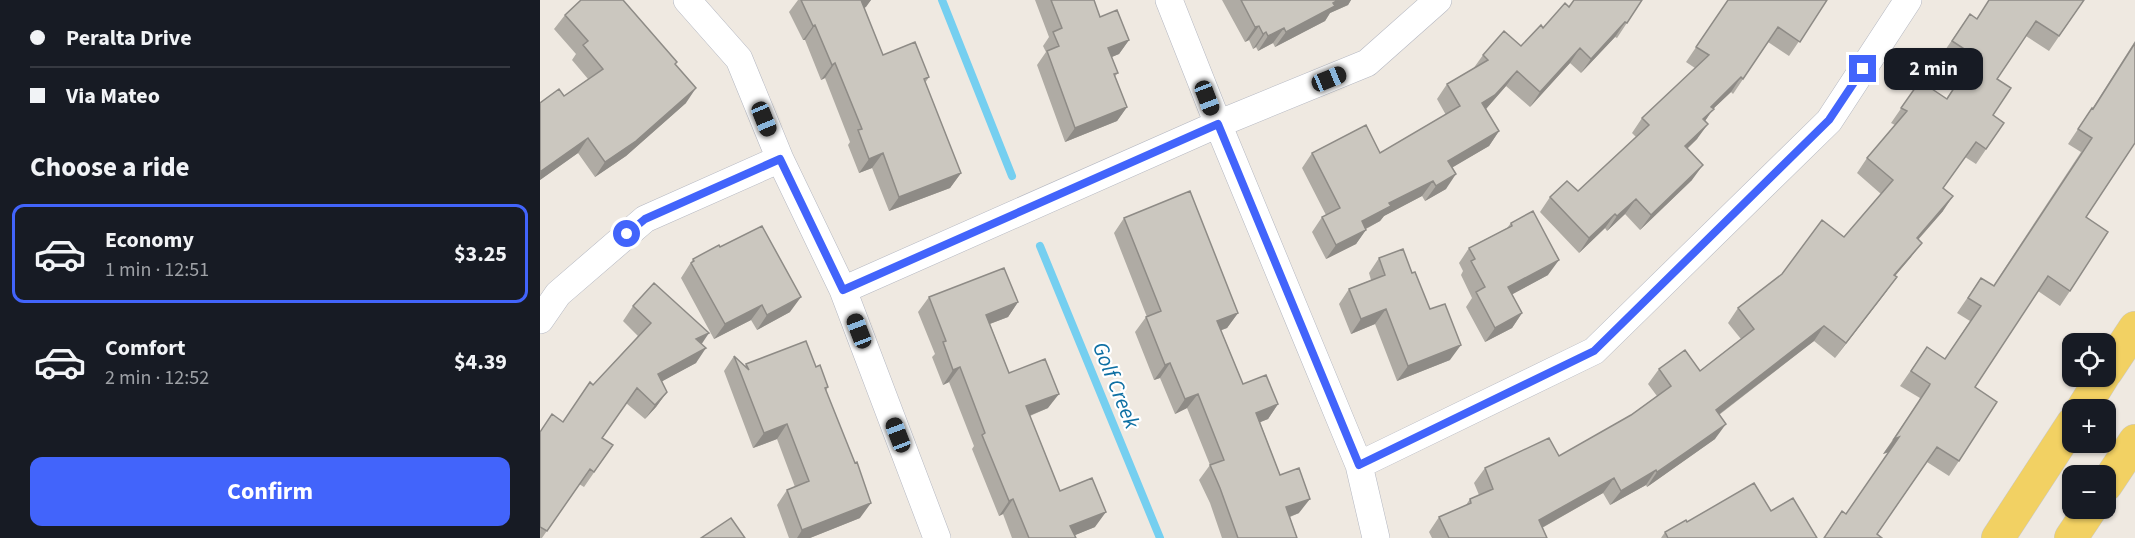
<!DOCTYPE html>
<html lang="en">
<head>
<meta charset="utf-8">
<style>
  :root { --surface:#171b24; --page:#242831; --text:#f1f3f6; --muted:#9ea1a6; --line:#363941; --accent:#4264fb }
  body { margin:0; font-family:"Source Sans 3",sans-serif; background:var(--page); color:var(--text); height:100vh; display:flex; flex-direction:column; font-size:22px; white-space:nowrap }
  * { box-sizing:border-box; margin:0 }
  p { font-size:20px; color:var(--muted) }
  .icon { flex:none; width:33px; height:33px; fill:none; stroke:currentColor; stroke-width:2; stroke-linecap:round; stroke-linejoin:round }
  .map { position:relative; flex:1; overflow:hidden }
  .side { display:flex; flex-direction:column; background:var(--surface); width:540px }
  .side>* { flex:none }
  .guide { display:grid; align-content:center; height:132px; padding:0 30px; background:var(--surface) }
  .tools { position:absolute; left:1522px; top:333px; display:grid; gap:12px }
  .tools a { display:grid; place-items:center; width:54px; height:54px; border-radius:12px; background:var(--surface); box-shadow:0 2px 4px #0004; font-size:30px }
  .end { position:absolute; width:27px; height:27px; margin:-14px; border:8px solid #4264fb; background:#fff; box-shadow:0 0 0 3px #fff }
  .from { border-radius:50% }
  .bubble { position:absolute; height:42px; border-radius:12px; background:var(--surface); box-shadow:0 2px 4px #0004; font-size:20px; font-weight:700; line-height:42px; text-align:center }
  .car { position:absolute; width:18px; height:36px; margin:-18px -9px; border-radius:8px; box-shadow:0 0 4px 2px #0007; background:linear-gradient(#222 24%,#8ab4d8 0 40%,#222 0 76%,#8ab4d8 0 86%,#222 0) }
  .guide b { display:flex; align-items:center; gap:21px; height:57px; font-size:22px }
  .guide b+b { border-top:2px solid var(--line) }
  .guide i { width:15px; height:15px; background:var(--text) }
  ul { padding:0; list-style:none }
  li { display:flex; align-items:center; gap:18px; height:99px; margin:0 12px 9px; padding:0 18px; border:3px solid transparent; border-radius:12px }
  li div { flex:1 }
  li b { display:block; font-size:22px }
  li em { font-style:normal; font-weight:700 }
  li.current { border-color:var(--accent) }
  li>.icon { width:54px; height:54px; stroke-width:1.5 }
  h2 { padding:0 30px; font-size:27px; line-height:72px }
  .action { display:flex; gap:12px; margin-top:auto; padding:12px 30px }
  .action a { flex:1; height:69px; border-radius:12px; background:var(--accent); color:#fff; font-size:24px; font-weight:700; line-height:69px; text-align:center }
  main { display:flex; flex:1; min-height:0 }
  .map>svg:first-child { display:block }
</style>
</head>
<body>
<main>
<section class="side">
<div class="guide">
<b><i class="from"></i>Peralta Drive</b>
<b><i></i>Via Mateo</b>
</div>
<h2>Choose a ride</h2>
<ul>
<li class="current"><svg class="icon" aria-label="car" viewBox="0 0 24 24"><path d="M5 17H2v-5l4-1 3-4h7l3 4 3 1v5h-3M9 17h6M6 11h13"/><circle cx="7" cy="17" r="2"/><circle cx="17" cy="17" r="2"/></svg><div><b>Economy</b><p>1 min · 12:51</p></div><em>$3.25</em></li>
<li><svg class="icon" aria-label="car" viewBox="0 0 24 24"><path d="M5 17H2v-5l4-1 3-4h7l3 4 3 1v5h-3M9 17h6M6 11h13"/><circle cx="7" cy="17" r="2"/><circle cx="17" cy="17" r="2"/></svg><div><b>Comfort</b><p>2 min · 12:52</p></div><em>$4.39</em></li>
</ul>
<div class="action"><a>Confirm</a></div>
</section>
<div class="map">
<svg width="1595" height="538" viewBox="0 0 1595 538">
  <rect width="100%" height="100%" fill="#efe9e1"/>
  <g fill="none" stroke-linecap="round" stroke-linejoin="round">
    <path stroke="#75cff0" stroke-width="8" d="M 402,0 L 472,176
      M 500,246 L 620,538"/>
    <defs>
      <path id="minor" d="M 147,0 L 199,59 L 240,159 L 303,290 L 397,538
        M 629,0 L 678,124 L 819,465 L 836,538
        M 303,290 L 678,124 L 827,63 L 898,0
        M 0,320 L 18,294 L 105,219 L 240,159
        M 819,465 L 1054,351 L 1289,121 L 1368,0"/>
      <path id="major" d="M 1566,372 L 1595,328
        M 1542,410 L 1563,376
        M 1566,485 L 1595,441
        M 1458,538 L 1533,423
        M 1531,538 L 1551,508"/>
    </defs>
    <use href="#minor" stroke="#b4b7c1" stroke-width="28"/>
    <use href="#major" stroke="#c9c9c9" stroke-width="34"/>
    <use href="#minor" stroke="#fff" stroke-width="27"/>
    <use href="#major" stroke="#f2d163" stroke-width="33"/>
  </g>
  <path fill="#afaba4" d="M 258,0 L 331,0 L 324,8 L 343,55 L 389,77 L 385,83 L 421,173 L 410,188 L 349,211 L 332,168 L 319,173 L 308,145 L 310,142 L 285,78 L 281,80 L 265,40 L 263,40 L 249,12 Z
    M 495,0 L 554,0 L 560,17 L 589,40 L 579,54 L 571,57 L 578,73 L 575,76 L 587,107 L 577,121 L 525,142 L 497,65 L 506,52 L 503,46 L 509,37 Z
    M 682,0 L 811,0 L 808,5 L 790,13 L 785,21 L 735,47 L 733,43 L 718,51 L 716,47 L 713,49 L 709,40 L 705,42 Z
    M 1102,0 L 1077,38 L 1075,37 L 1041,73 L 1030,63 L 990,107 L 966,86 L 946,109 L 959,131 L 949,146 L 912,167 L 906,189 L 885,201 L 882,196 L 844,216 L 840,221 L 826,229 L 816,244 L 786,259 L 772,232 L 782,217 L 786,215 L 762,168 L 772,153 L 840,153 L 906,115 L 897,99 L 907,84 L 933,69 L 943,55 L 981,46 L 1029,7 Z
    M 1188,0 L 1287,0 L 1249,56 L 1228,42 L 1193,94 L 1191,92 L 1173,109 L 1165,121 L 1157,139 L 1147,149 L 1152,180 L 1100,230 L 1085,214 L 1067,231 L 1065,228 L 1039,253 L 1000,212 L 1010,197 L 1038,191 L 1096,137 L 1092,133 L 1102,118 L 1155,68 L 1146,62 Z
    M 1544,0 L 1509,51 L 1486,36 L 1457,79 L 1453,115 L 1464,123 L 1436,164 L 1425,157 L 1403,188 L 1403,211 L 1378,240 L 1371,257 L 1355,276 L 1346,292 L 1295,358 L 1274,341 L 1179,415 L 1175,439 L 1107,487 L 1106,485 L 1070,505 L 1063,493 L 1002,528 L 1007,538 L 892,538 L 889,532 L 899,517 L 926,505 L 930,499 L 939,495 L 934,483 L 945,468 L 1019,456 L 1091,415 L 1117,396 L 1108,384 L 1119,369 L 1160,371 L 1201,339 L 1188,323 L 1198,308 L 1304,237 L 1341,194 L 1317,173 L 1327,158 L 1355,125 L 1351,123 L 1380,81 L 1406,99 L 1425,71 L 1401,56 L 1430,14 L 1436,18 Z
    M 25,15 L 136,64 L 146,103 L 86,156 L 55,177 L 38,153 L 0,180 L 0,103 L 24,96 L 48,79 L 32,60 L 36,54 L 14,29 Z
    M 1595,41 L 1595,143 L 1546,217 L 1530,291 L 1520,306 L 1498,291 L 1435,387 L 1419,461 L 1409,476 L 1387,462 L 1337,534 L 1342,538 L 1284,538 L 1302,511 L 1306,514 L 1349,452 L 1343,454 L 1379,401 L 1380,398 L 1360,386 L 1387,347 L 1405,359 L 1430,321 L 1417,313 L 1441,278 L 1453,286 L 1541,152 L 1528,144 L 1552,108 L 1552,109 Z
    M 584,218 L 698,313 L 687,328 L 681,330 L 703,384 L 738,404 L 728,419 L 720,422 L 740,475 L 759,513 L 750,517 L 757,538 L 682,538 L 670,503 L 659,480 L 670,465 L 647,408 L 635,414 L 620,378 L 614,380 L 595,332 L 606,317 L 607,317 L 574,233 Z
    M 971,223 L 1008,275 L 972,294 L 982,313 L 972,328 L 945,342 L 926,307 L 932,298 L 921,275 L 923,271 L 919,263 L 929,248 L 967,228 Z
    M 180,247 L 250,312 L 217,330 L 211,320 L 174,339 L 141,278 L 153,259 Z
    M 839,258 L 872,273 L 910,360 L 857,381 L 835,324 L 811,334 L 799,304 L 809,289 L 831,280 L 829,273 Z
    M 389,297 L 478,302 L 468,317 L 450,324 L 469,373 L 508,408 L 490,416 L 520,491 L 555,527 L 535,535 L 536,538 L 472,538 L 463,514 L 459,516 L 432,449 L 434,446 L 409,382 L 403,385 L 392,357 L 395,354 L 378,312 Z
    M 93,306 L 161,344 L 156,363 L 122,381 L 127,392 L 116,407 L 105,419 L 86,403 L 62,438 L 73,445 L 44,487 L 39,484 L 2,538 L 0,538 L 0,432 L 23,422 L 53,385 L 98,336 L 83,321 Z
    M 194,356 L 205,366 L 206,364 L 276,367 L 288,387 L 286,391 L 320,518 L 270,538 L 249,538 L 237,505 L 247,490 L 255,487 L 237,439 L 213,448 L 184,371 Z
    M 1231,511 L 1277,538 L 1121,538 L 1125,532 L 1147,522 Z"/>
  <path fill="#8e8b86" d="M 321,0 L 331,0 L 326,7 L 311,15 Z
    M 798,0 L 811,0 L 808,5 L 790,13 L 785,21 L 735,47 L 746,32 Z
    M 1085,22 L 1075,37 L 1041,73 L 1051,59 Z
    M 275,25 L 265,40 L 263,40 L 273,26 Z
    M 719,26 L 709,40 L 705,42 L 715,27 Z
    M 744,28 L 733,43 L 718,51 L 728,36 Z
    M 726,32 L 716,47 L 713,49 L 723,34 Z
    M 589,40 L 579,54 L 558,63 L 568,48 Z
    M 1040,48 L 1030,63 L 990,107 L 1000,92 Z
    M 295,63 L 285,78 L 281,80 L 292,65 Z
    M 977,71 L 966,86 L 945,110 L 942,103 Z
    M 1201,77 L 1191,92 L 1173,109 L 1163,124 L 1153,134 L 1171,107 Z
    M 156,88 L 146,103 L 86,156 L 55,177 L 65,162 Z
    M 587,107 L 577,121 L 525,142 L 535,128 Z
    M 1168,124 L 1157,139 L 1134,161 L 1145,146 Z
    M 959,131 L 949,146 L 898,176 L 908,161 Z
    M 48,138 L 38,153 L 0,180 L 0,172 Z
    M 343,153 L 332,168 L 319,173 L 329,159 Z
    M 1163,165 L 1152,180 L 1100,230 L 1111,215 Z
    M 421,173 L 410,188 L 349,211 L 359,197 Z
    M 916,174 L 906,189 L 885,201 L 896,186 Z
    M 893,181 L 882,196 L 844,216 L 840,221 L 812,236 L 822,221 L 849,203 Z
    M 1413,196 L 1403,211 L 1366,253 L 1377,238 Z
    M 1096,199 L 1085,214 L 1067,231 L 1077,216 Z
    M 1075,214 L 1065,228 L 1039,253 L 1049,238 Z
    M 826,230 L 816,244 L 786,259 L 796,245 Z
    M 1382,243 L 1371,257 L 1343,290 L 1354,275 Z
    M 1019,260 L 1008,275 L 958,302 L 968,287 Z
    M 1357,277 L 1346,292 L 1295,358 L 1306,343 Z
    M 261,297 L 250,312 L 217,330 L 227,315 Z
    M 478,302 L 468,317 L 436,329 L 446,315 Z
    M 222,305 L 211,320 L 174,339 L 185,324 Z
    M 846,309 L 835,324 L 811,334 L 821,319 Z
    M 698,313 L 687,328 L 666,336 L 677,321 Z
    M 982,313 L 972,328 L 945,342 L 955,328 Z
    M 1284,326 L 1274,341 L 1165,425 L 1176,410 Z
    M 169,333 L 159,348 L 156,339 Z
    M 921,345 L 910,360 L 857,381 L 868,366 Z
    M 166,348 L 156,363 L 108,389 L 118,374 Z
    M 630,363 L 620,378 L 614,380 L 625,365 Z
    M 420,367 L 409,382 L 403,385 L 413,370 Z
    M 127,392 L 116,407 L 105,419 L 115,405 Z
    M 519,394 L 508,408 L 476,421 L 486,406 Z
    M 658,394 L 647,408 L 635,414 L 645,399 Z
    M 738,404 L 728,419 L 706,428 L 716,413 Z
    M 247,424 L 237,439 L 213,448 L 224,433 Z
    M 1186,424 L 1175,439 L 1107,487 L 1117,472 Z
    M 1359,437 L 1349,452 L 1343,454 L 1354,439 Z
    M 1116,470 L 1106,485 L 1070,505 L 1081,491 Z
    M 1074,478 L 1063,493 L 989,535 L 999,520 Z
    M 473,499 L 463,514 L 459,516 L 469,501 Z
    M 770,499 L 759,513 L 736,522 L 746,507 Z
    M 331,503 L 320,518 L 270,538 L 257,538 L 262,530 Z
    M 566,512 L 555,527 L 528,538 L 530,526 Z"/>
  <path fill="#cbc7bf" stroke="#8e8b86" stroke-width="1.5" d="M 41,0 L 83,0 L 137,62 L 135,64 L 156,88 L 96,141 L 65,162 L 48,138 L 0,172 L 0,103 L 19,89 L 24,96 L 63,69 L 43,45 L 48,41 L 25,15 Z
    M 261,0 L 321,0 L 343,55 L 375,42 L 389,77 L 384,79 L 421,173 L 359,197 L 343,153 L 329,159 L 318,130 L 322,129 L 295,63 L 292,65 L 275,25 L 273,26 Z
    M 511,0 L 554,0 L 560,17 L 577,10 L 589,40 L 568,48 L 578,73 L 574,74 L 587,107 L 535,128 L 507,51 L 519,46 L 513,32 L 522,28 Z
    M 701,0 L 798,0 L 793,3 L 795,6 L 746,32 L 744,28 L 728,36 L 726,32 L 723,34 L 719,26 L 715,27 Z
    M 1034,0 L 1102,0 L 1087,23 L 1085,22 L 1051,59 L 1040,48 L 1000,92 L 977,71 L 955,95 L 942,103 L 959,131 L 908,161 L 916,174 L 896,186 L 893,181 L 849,203 L 851,206 L 822,221 L 826,230 L 796,245 L 782,217 L 800,208 L 772,153 L 826,125 L 840,153 L 920,106 L 907,84 L 948,60 L 943,55 L 964,31 L 981,46 L 1001,25 L 1003,28 L 1025,3 L 1029,7 Z
    M 1188,0 L 1287,0 L 1260,42 L 1238,27 L 1203,79 L 1201,77 L 1171,107 L 1174,109 L 1163,119 L 1168,124 L 1145,146 L 1163,165 L 1111,215 L 1096,199 L 1077,216 L 1075,214 L 1049,238 L 1010,197 L 1027,181 L 1038,191 L 1109,125 L 1102,118 L 1169,55 L 1156,47 Z
    M 1449,0 L 1544,0 L 1519,36 L 1496,21 L 1457,79 L 1471,88 L 1453,115 L 1464,123 L 1446,149 L 1436,142 L 1403,188 L 1413,196 L 1377,238 L 1382,243 L 1354,275 L 1357,277 L 1306,343 L 1284,326 L 1176,410 L 1186,424 L 1149,450 L 1117,472 L 1116,470 L 1081,491 L 1074,478 L 999,520 L 1007,538 L 909,538 L 899,517 L 931,503 L 930,499 L 953,489 L 945,468 L 1009,438 L 1019,456 L 1091,415 L 1131,386 L 1119,369 L 1145,350 L 1160,371 L 1214,329 L 1198,308 L 1242,274 L 1282,220 L 1304,237 L 1353,180 L 1327,158 L 1367,111 L 1361,108 L 1380,81 L 1407,99 L 1435,56 L 1412,41 L 1430,14 L 1437,19 Z
    M 1595,43 L 1595,143 L 1546,217 L 1568,232 L 1530,291 L 1508,276 L 1435,387 L 1457,402 L 1419,461 L 1397,447 L 1337,534 L 1342,538 L 1284,538 L 1302,511 L 1306,514 L 1359,437 L 1354,439 L 1389,386 L 1390,384 L 1371,371 L 1387,347 L 1405,359 L 1441,306 L 1428,298 L 1441,278 L 1454,286 L 1552,138 L 1538,129 L 1552,108 L 1553,109 Z
    M 650,191 L 698,313 L 677,321 L 703,384 L 726,375 L 738,404 L 716,413 L 740,475 L 759,468 L 770,499 L 746,507 L 757,538 L 698,538 L 680,488 L 670,465 L 684,460 L 658,394 L 645,399 L 630,363 L 625,365 L 606,317 L 621,311 L 584,218 Z
    M 993,211 L 1019,260 L 968,287 L 982,313 L 955,328 L 936,292 L 945,287 L 931,261 L 935,259 L 929,248 L 972,226 L 971,223 Z
    M 222,226 L 261,297 L 227,315 L 222,305 L 185,324 L 151,263 L 154,261 L 153,259 L 179,245 L 180,247 Z
    M 863,249 L 872,273 L 875,272 L 890,309 L 905,304 L 921,345 L 868,366 L 846,309 L 821,319 L 809,289 L 845,275 L 839,258 Z
    M 464,268 L 478,302 L 446,315 L 469,373 L 505,359 L 519,394 L 486,406 L 520,491 L 552,478 L 566,512 L 530,526 L 536,538 L 489,538 L 473,499 L 469,501 L 442,435 L 445,433 L 420,367 L 413,370 L 403,342 L 406,341 L 389,297 Z
    M 114,283 L 169,333 L 156,339 L 166,348 L 118,374 L 127,392 L 115,405 L 97,388 L 62,438 L 73,445 L 54,472 L 50,469 L 7,531 L 0,527 L 0,432 L 12,414 L 23,422 L 50,382 L 53,385 L 111,323 L 93,306 Z
    M 266,341 L 276,367 L 280,365 L 288,387 L 285,388 L 315,463 L 317,462 L 331,503 L 262,530 L 247,490 L 269,481 L 247,424 L 224,433 L 194,356 L 209,370 L 206,364 Z
    M 1214,483 L 1231,511 L 1253,498 L 1277,538 L 1128,538 L 1125,532 L 1146,520 L 1147,522 Z
    M 191,518 L 205,538 L 161,538 Z"/>
  <g fill="none" stroke-linecap="round" stroke-linejoin="round">
    <path stroke="#4264fb" stroke-width="8" d="M 87,234 L 105,219 L 240,159 L 303,290 L 678,124 L 819,465 L 1054,351 L 1289,120 L 1323,69"/>
  </g>
  <g text-anchor="middle" stroke-width="4.5" stroke-linejoin="round" paint-order="stroke">
    <g font-size="22" font-style="italic" fill="#0d6fa3" stroke="#fff">
      <text transform="translate(577 385) rotate(68)" y="8">Golf Creek</text>
    </g>
  </g>
</svg>
<div class="tools">
<a><svg class="icon" aria-label="locate" viewBox="0 0 24 24"><circle cx="12" cy="12" r="6"/><path d="M12 2v4M12 18v4M2 12h4M18 12h4"/></svg></a>
<a>+</a>
<a>−</a>
</div>
<i class="end from" style="left:87px;top:234px"></i>
<i class="end" style="left:1323px;top:69px"></i>
<div class="bubble" style="left:1344px;top:48px;width:99px">2 min</div>
<i class="car" style="left:789px;top:79px;rotate:68deg"></i>
<i class="car" style="left:667px;top:98px;rotate:159deg"></i>
<i class="car" style="left:224px;top:119px;rotate:158deg"></i>
<i class="car" style="left:319px;top:331px;rotate:339deg"></i>
<i class="car" style="left:358px;top:435px;rotate:339deg"></i>
</div>
</main>
</body>
</html>
